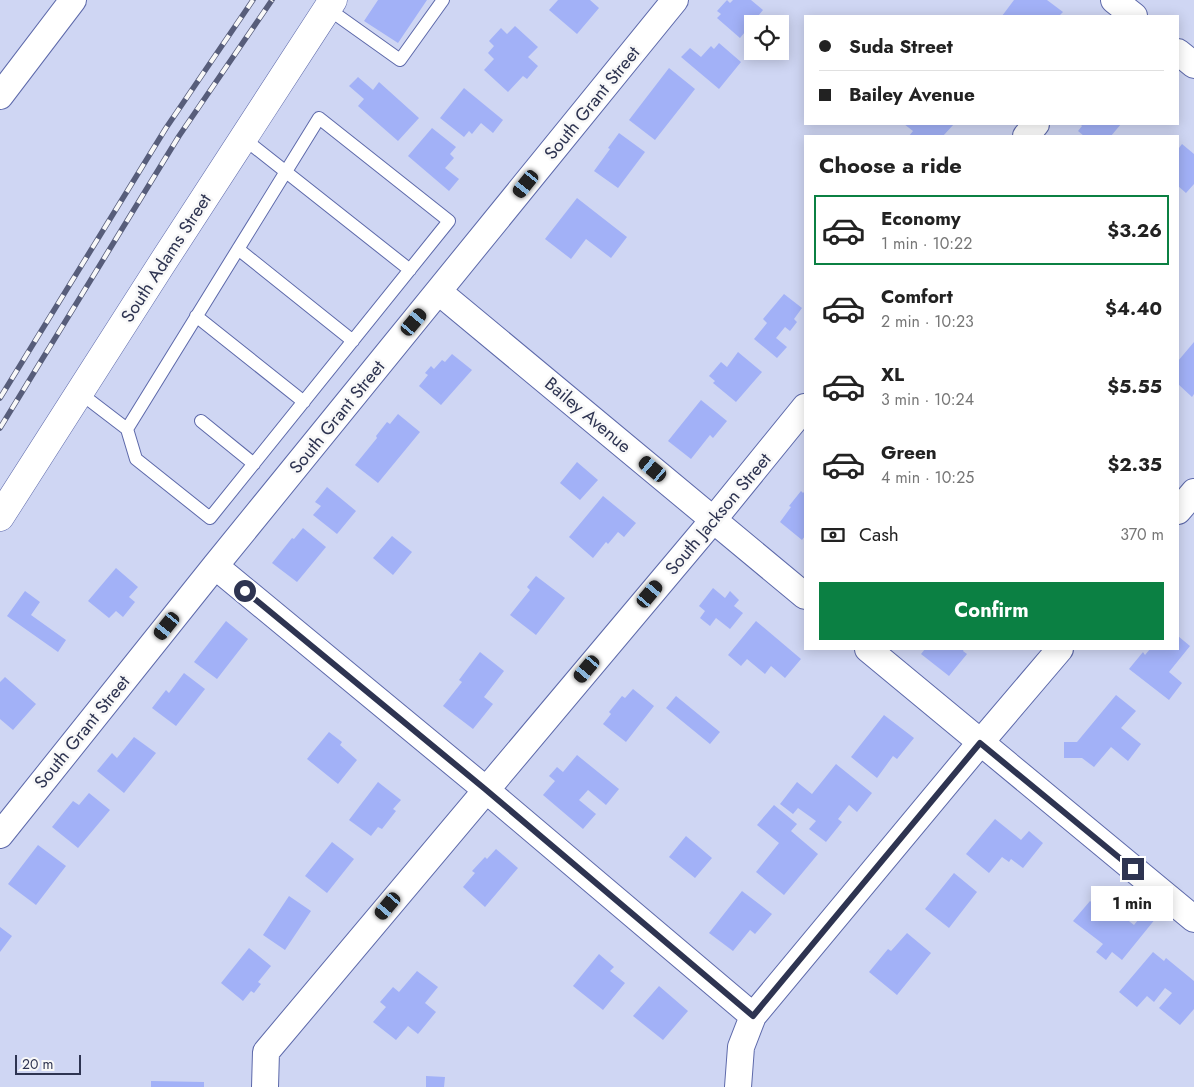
<!DOCTYPE html>
<html lang="en">
<head>
<meta charset="utf-8">
<style>
  :root { --surface:#fff; --page:#f6f6f6; --text:#222; --muted:#767676; --line:#e0e0e0; --accent:#0b8043 }
  body { margin:0; font-family:Jost,sans-serif; background:var(--page); color:var(--text); height:100vh; display:flex; flex-direction:column; font-size:19px; white-space:nowrap }
  * { box-sizing:border-box; margin:0 }
  p { font-size:16px; color:var(--muted) }
  .icon { flex:none; width:28px; height:28px; fill:none; stroke:currentColor; stroke-width:2; stroke-linecap:round; stroke-linejoin:round }
  .map { position:relative; flex:1; overflow:hidden }
  .drawer { position:absolute; left:804px; top:135px; width:375px; height:515px; display:flex; flex-direction:column; background:var(--surface); border-radius:0px; box-shadow:0 2px 12px #0003 }
  .drawer>* { flex:none }
  .hud { position:absolute; left:804px; top:15px; width:375px; height:110px; border-radius:0px; box-shadow:0 2px 12px #0003; display:grid; align-content:center; height:110px; padding:0 15px; background:var(--surface) }
  .tools { position:absolute; left:744px; top:15px; display:grid; gap:10px }
  .tools a { display:grid; place-items:center; width:45px; height:45px; border-radius:0px; background:var(--surface); box-shadow:0 2px 12px #0003; font-size:25px }
  .scale { position:absolute; left:15px; bottom:12px; width:66px; box-sizing:border-box; padding-left:5px; border:2px solid #2e3451; border-top:0; font-size:14px; line-height:18px; white-space:nowrap; color:#2e3451; -webkit-text-stroke:4px #f8f8f8; paint-order:stroke }
  .end { position:absolute; width:22px; height:22px; margin:-11px; border:6px solid #2e3451; background:#fff; box-shadow:0 0 0 2px #fff }
  .from { border-radius:50% }
  .bubble { position:absolute; height:35px; border-radius:0px; background:var(--surface); box-shadow:0 2px 12px #0003; font-size:16px; font-weight:700; line-height:35px; text-align:center }
  .car { position:absolute; width:15px; height:30px; margin:-15px -8px; border-radius:6px; box-shadow:0 0 4px 1px #0007; background:linear-gradient(#222 24%,#8ab4d8 0 40%,#222 0 76%,#8ab4d8 0 86%,#222 0) }
  .hud b { display:flex; align-items:center; gap:18px; height:48px; font-size:19px }
  .hud b+b { border-top:1px solid var(--line) }
  .hud i { width:12px; height:12px; background:var(--text) }
  ul { padding:0; list-style:none }
  li { display:flex; align-items:center; gap:15px; height:70px; margin:0 10px 8px; padding:0 5px; border:2px solid transparent; border-radius:0px }
  li div { flex:1 }
  li b { display:block; font-size:19px }
  li em { font-style:normal; font-weight:700 }
  li.current { border-color:var(--accent) }
  li>.icon { width:45px; height:45px; stroke-width:1.5 }
  h2 { padding:0 15px; font-size:22px; line-height:60px }
  .pay { display:flex; align-items:center; gap:12px; height:55px; padding:0 15px; font-size:19px }
  .pay p { margin-inline-start:auto }
  .action { display:flex; gap:10px; margin-top:auto; padding:10px 15px }
  .action a { flex:1; height:58px; border-radius:0px; background:var(--accent); color:#fff; font-size:20px; font-weight:700; line-height:58px; text-align:center }
  .map>svg:first-child { display:block }
</style>
</head>
<body>
<div class="map">
<svg width="1194" height="1087" viewBox="0 0 1194 1087">
  <rect width="100%" height="100%" fill="#cfd6f3"/>
  <path fill="#a2b1f7" d="M 378,0 L 427,0 L 398,43 L 364,21 Z
    M 558,0 L 590,0 L 599,8 L 577,34 L 549,10 Z
    M 727,0 L 730,3 L 733,0 L 751,0 L 763,10 L 740,38 L 717,18 L 721,14 L 717,11 Z
    M 1014,0 L 1047,0 L 1063,12 L 1059,16 L 1002,16 Z
    M 515,26 L 538,47 L 528,57 L 538,66 L 527,79 L 523,76 L 508,92 L 484,70 L 494,59 L 488,53 L 494,46 L 489,41 L 501,28 L 507,34 Z
    M 719,43 L 741,62 L 719,89 L 681,57 L 690,48 L 701,57 L 711,46 L 714,49 Z
    M 669,68 L 695,89 L 655,140 L 629,120 Z
    M 358,77 L 373,90 L 379,82 L 419,118 L 398,141 L 358,106 L 364,99 L 349,86 Z
    M 464,88 L 503,120 L 493,133 L 481,123 L 472,134 L 469,131 L 464,137 L 440,118 Z
    M 904,124 L 954,124 L 943,136 L 909,136 L 913,131 Z
    M 1080,124 L 1121,124 L 1111,136 L 1084,136 L 1078,131 L 1082,126 Z
    M 432,128 L 456,147 L 450,154 L 454,158 L 445,168 L 459,179 L 449,191 L 408,156 Z
    M 619,133 L 645,152 L 618,188 L 594,171 L 610,149 L 608,148 Z
    M 1182,144 L 1194,154 L 1194,184 L 1186,193 L 1178,186 L 1178,147 L 1179,148 Z
    M 577,198 L 627,237 L 611,258 L 586,239 L 571,259 L 545,239 Z
    M 784,294 L 802,308 L 794,319 L 797,322 L 790,331 L 785,327 L 776,338 L 787,347 L 777,358 L 754,339 L 767,323 L 763,319 Z
    M 1194,342 L 1194,394 L 1192,397 L 1178,384 L 1178,361 Z
    M 738,352 L 762,372 L 736,402 L 713,383 L 715,381 L 709,376 L 721,362 L 727,367 Z
    M 452,354 L 472,370 L 441,405 L 419,386 L 428,375 L 425,373 L 431,366 L 434,369 L 442,360 L 445,362 Z
    M 701,400 L 727,421 L 713,438 L 710,435 L 691,459 L 668,441 Z
    M 398,414 L 420,432 L 378,483 L 355,465 L 377,438 L 376,436 L 387,422 L 390,424 Z
    M 577,462 L 598,480 L 580,500 L 560,483 Z
    M 327,487 L 356,511 L 337,534 L 313,515 L 321,506 L 315,502 Z
    M 801,491 L 803,493 L 805,491 L 805,536 L 802,540 L 780,522 L 791,507 L 789,506 Z
    M 603,496 L 636,523 L 624,537 L 618,532 L 608,544 L 606,542 L 593,558 L 569,537 Z
    M 303,528 L 326,547 L 297,582 L 272,563 L 292,538 L 294,539 Z
    M 392,536 L 412,552 L 393,575 L 373,558 Z
    M 116,568 L 138,587 L 129,597 L 135,602 L 123,617 L 116,611 L 109,618 L 88,601 Z
    M 536,576 L 565,598 L 536,635 L 510,615 L 530,590 L 527,587 Z
    M 713,588 L 725,598 L 730,591 L 739,600 L 734,606 L 743,613 L 730,629 L 716,618 L 710,626 L 700,618 L 705,611 L 699,606 Z
    M 25,591 L 40,602 L 31,615 L 66,640 L 58,652 L 7,616 Z
    M 226,621 L 248,639 L 217,679 L 194,662 Z
    M 756,621 L 801,659 L 785,678 L 771,666 L 765,674 L 747,659 L 741,666 L 728,655 Z
    M 1178,636 L 1190,646 L 1169,672 L 1182,683 L 1169,700 L 1129,669 L 1143,652 L 1145,655 L 1150,649 L 1178,649 Z
    M 925,649 L 964,649 L 963,651 L 967,654 L 949,676 L 921,654 Z
    M 480,652 L 504,671 L 484,697 L 493,704 L 473,729 L 443,706 L 462,682 L 459,680 Z
    M 184,673 L 205,689 L 176,726 L 152,708 L 166,690 L 169,693 Z
    M 5,677 L 36,704 L 13,730 L 0,719 L 0,682 Z
    M 633,689 L 654,706 L 626,742 L 603,724 L 611,714 L 609,712 L 622,696 L 625,698 Z
    M 1116,695 L 1136,711 L 1121,728 L 1141,744 L 1128,761 L 1111,747 L 1094,767 L 1082,758 L 1064,758 L 1064,742 L 1077,742 Z
    M 676,696 L 720,732 L 710,744 L 666,708 Z
    M 884,715 L 914,738 L 897,759 L 893,756 L 877,778 L 851,757 Z
    M 329,732 L 342,742 L 340,745 L 357,760 L 338,784 L 307,759 Z
    M 134,737 L 156,753 L 124,793 L 97,771 L 112,753 L 117,758 Z
    M 577,755 L 619,789 L 606,805 L 588,790 L 579,800 L 596,814 L 583,829 L 543,795 L 555,781 L 549,776 L 557,767 L 563,772 Z
    M 836,764 L 872,793 L 857,812 L 849,805 L 838,819 L 842,822 L 826,842 L 809,829 L 816,821 L 798,808 L 793,814 L 780,804 L 797,782 L 812,794 Z
    M 378,782 L 401,800 L 393,809 L 396,811 L 382,829 L 378,827 L 371,836 L 349,820 Z
    M 89,793 L 110,810 L 78,848 L 52,827 L 73,801 L 79,805 Z
    M 774,805 L 797,824 L 791,831 L 818,854 L 784,895 L 756,872 L 779,843 L 757,825 Z
    M 995,819 L 1021,840 L 1029,831 L 1043,843 L 1023,868 L 1011,859 L 1009,862 L 1002,857 L 989,873 L 966,854 Z
    M 686,836 L 712,858 L 695,878 L 669,857 Z
    M 332,842 L 354,859 L 327,893 L 305,876 Z
    M 38,845 L 66,866 L 36,905 L 8,884 Z
    M 496,849 L 518,868 L 485,907 L 463,887 L 475,873 L 472,871 L 485,857 L 487,859 Z
    M 954,873 L 977,892 L 949,928 L 925,909 Z
    M 742,891 L 772,914 L 755,934 L 750,930 L 733,951 L 709,933 Z
    M 289,896 L 311,911 L 285,950 L 263,935 Z
    M 1090,901 L 1106,914 L 1111,907 L 1134,925 L 1146,910 L 1156,918 L 1122,960 L 1112,952 L 1106,960 L 1096,952 L 1103,944 L 1073,921 Z
    M 0,927 L 12,936 L 0,952 Z
    M 907,933 L 931,953 L 897,995 L 869,972 L 888,949 L 891,951 Z
    M 249,948 L 271,966 L 258,982 L 261,984 L 254,993 L 251,991 L 243,1001 L 221,983 Z
    M 1153,952 L 1164,961 L 1166,958 L 1194,981 L 1194,1009 L 1180,1025 L 1159,1008 L 1172,993 L 1165,988 L 1154,1002 L 1147,996 L 1137,1007 L 1119,992 Z
    M 599,954 L 614,967 L 610,971 L 625,983 L 603,1010 L 573,986 Z
    M 417,971 L 438,987 L 425,1003 L 436,1012 L 418,1034 L 408,1026 L 396,1040 L 373,1022 L 386,1007 L 380,1002 L 393,987 L 399,992 Z
    M 659,986 L 688,1011 L 663,1040 L 633,1016 Z
    M 426,1076 L 445,1077 L 444,1087 L 426,1087 Z
    M 151,1081 L 204,1082 L 204,1087 L 151,1087 Z"/>
  <g fill="none" stroke-linecap="round" stroke-linejoin="round">
    <defs>
      <path id="service" d="M 327,8 L 400,60 L 443,0
        M 243,138 L 410,270
        M 238,249 L 353,341
        M 196,316 L 304,402
        M 80,393 L 127,429 L 136,459 L 210,518 L 449,221 L 319,118 L 127,429
        M 201,421 L 254,464"/>
      <path id="minor" d="M 1114,0 L 1134,16
        M 1178,52 L 1194,65
        M 0,96 L 73,0
        M 1026,136 L 1036,124
        M 439,292 L 805,596
        M 1178,511 L 1194,492
        M 215,566 L 485,789 L 753,1016
        M 868,649 L 1194,919
        M 0,835 L 215,566 L 675,0
        M 265,1087 L 266,1052 L 714,519 L 805,407
        M 738,1087 L 741,1047 L 753,1016 L 980,743 L 1060,649"/>
      <path id="tertiary" d="M 0,517 L 161,265 L 333,0"/>
    </defs>
    <use href="#service" stroke="#5d69aa" stroke-width="14"/>
    <use href="#minor" stroke="#5d69aa" stroke-width="28"/>
    <use href="#tertiary" stroke="#5d69aa" stroke-width="29"/>
    <use href="#service" stroke="#fff" stroke-width="12"/>
    <use href="#minor" stroke="#fff" stroke-width="26"/>
    <use href="#tertiary" stroke="#fff" stroke-width="28"/>
    <defs>
      <path id="rail" d="M 0,398 L 166,128 L 253,0
        M 0,428 L 179,136 L 272,0"/>
    </defs>
    <use href="#rail" stroke="#575d7a" stroke-width="5.5"/>
    <use href="#rail" stroke="#f8f8f8" stroke-width="4" stroke-dasharray="11" stroke-linecap="butt"/>
  </g>
  <g fill="none" stroke-linecap="round" stroke-linejoin="round">
    <path stroke="#2e3451" stroke-width="6" d="M 245,591 L 485,789 L 753,1016 L 980,743 L 1133,869"/>
  </g>
  <g text-anchor="middle" stroke-width="5" stroke-linejoin="round" paint-order="stroke">
    <g font-size="18" fill="#2e3451" stroke="#f8f8f8">
      <text transform="translate(592 103) rotate(-51)" y="6">South Grant Street</text>
      <text transform="translate(166 258) rotate(-57)" y="6">South Adams Street</text>
      <text transform="translate(588 415) rotate(40)" y="6">Bailey Avenue</text>
      <text transform="translate(337 417) rotate(-51)" y="6">South Grant Street</text>
      <text transform="translate(718 514) rotate(-50)" y="6">South Jackson Street</text>
      <text transform="translate(82 732) rotate(-51)" y="6">South Grant Street</text>
    </g>
  </g>
</svg>
<div class="tools">
<a><svg class="icon" aria-label="locate" viewBox="0 0 24 24"><circle cx="12" cy="12" r="6"/><path d="M12 2v4M12 18v4M2 12h4M18 12h4"/></svg></a>
</div>
<div class="scale">20 m</div>
<i class="end from" style="left:245px;top:591px"></i>
<i class="end" style="left:1133px;top:869px"></i>
<div class="bubble" style="left:1091px;top:886px;width:82px">1 min</div>
<i class="car" style="left:526px;top:184px;rotate:219deg"></i>
<i class="car" style="left:414px;top:322px;rotate:40deg"></i>
<i class="car" style="left:653px;top:469px;rotate:310deg"></i>
<i class="car" style="left:650px;top:594px;rotate:40deg"></i>
<i class="car" style="left:167px;top:626px;rotate:219deg"></i>
<i class="car" style="left:587px;top:669px;rotate:220deg"></i>
<i class="car" style="left:388px;top:906px;rotate:220deg"></i>
<div class="hud">
<b><i class="from"></i>Suda Street</b>
<b><i></i>Bailey Avenue</b>
</div>
<section class="drawer">
<h2>Choose a ride</h2>
<ul>
<li class="current"><svg class="icon" aria-label="car" viewBox="0 0 24 24"><path d="M5 17H2v-5l4-1 3-4h7l3 4 3 1v5h-3M9 17h6M6 11h13"/><circle cx="7" cy="17" r="2"/><circle cx="17" cy="17" r="2"/></svg><div><b>Economy</b><p>1 min · 10:22</p></div><em>$3.26</em></li>
<li><svg class="icon" aria-label="car" viewBox="0 0 24 24"><path d="M5 17H2v-5l4-1 3-4h7l3 4 3 1v5h-3M9 17h6M6 11h13"/><circle cx="7" cy="17" r="2"/><circle cx="17" cy="17" r="2"/></svg><div><b>Comfort</b><p>2 min · 10:23</p></div><em>$4.40</em></li>
<li><svg class="icon" aria-label="car" viewBox="0 0 24 24"><path d="M5 17H2v-5l4-1 3-4h7l3 4 3 1v5h-3M9 17h6M6 11h13"/><circle cx="7" cy="17" r="2"/><circle cx="17" cy="17" r="2"/></svg><div><b>XL</b><p>3 min · 10:24</p></div><em>$5.55</em></li>
<li><svg class="icon" aria-label="car" viewBox="0 0 24 24"><path d="M5 17H2v-5l4-1 3-4h7l3 4 3 1v5h-3M9 17h6M6 11h13"/><circle cx="7" cy="17" r="2"/><circle cx="17" cy="17" r="2"/></svg><div><b>Green</b><p>4 min · 10:25</p></div><em>$2.35</em></li>
</ul>
<div class="pay"><svg class="icon" aria-label="cash" viewBox="0 0 24 24"><path d="M3 7h18v10H3z"/><circle cx="12" cy="12" r="2"/></svg>Cash<p>370 m</p></div>
<div class="action"><a>Confirm</a></div>
</section>
</div>
</body>
</html>
